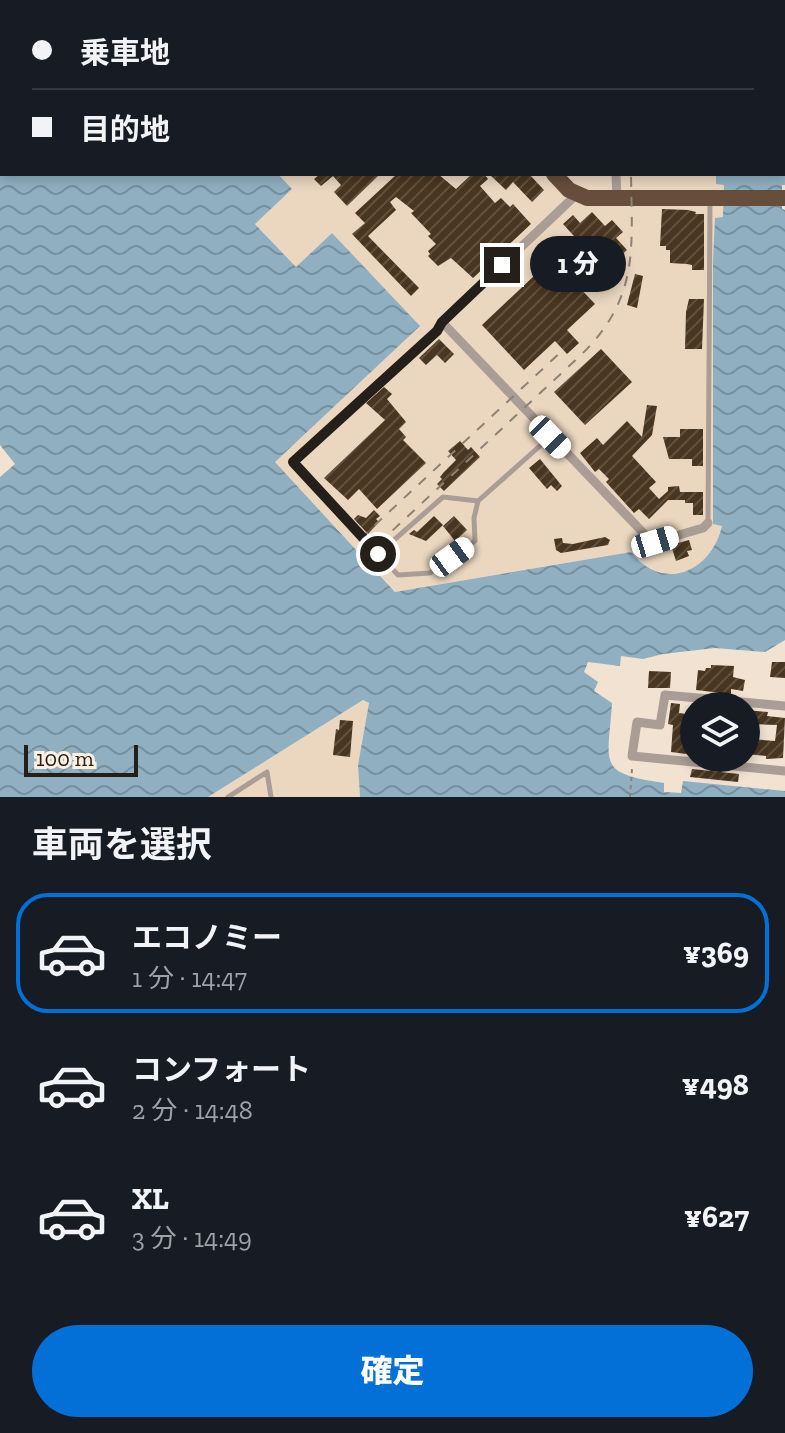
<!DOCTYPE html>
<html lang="ja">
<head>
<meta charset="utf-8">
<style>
  :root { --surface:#171b24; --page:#242831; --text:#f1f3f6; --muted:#9ea1a6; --line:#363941; --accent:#0370d7 }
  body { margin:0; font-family:"Zilla Slab","Noto Sans JP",serif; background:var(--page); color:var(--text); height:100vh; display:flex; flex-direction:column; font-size:30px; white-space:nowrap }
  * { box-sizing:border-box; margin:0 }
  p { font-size:26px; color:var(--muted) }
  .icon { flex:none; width:44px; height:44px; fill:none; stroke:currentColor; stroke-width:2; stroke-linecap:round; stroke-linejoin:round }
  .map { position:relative; height:797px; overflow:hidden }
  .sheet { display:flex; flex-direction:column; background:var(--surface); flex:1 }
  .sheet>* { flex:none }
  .guide { position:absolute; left:0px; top:0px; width:786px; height:176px; box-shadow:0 4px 12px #0003; display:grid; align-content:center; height:176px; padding:0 32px; background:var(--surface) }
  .buttons { position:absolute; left:680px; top:692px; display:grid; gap:16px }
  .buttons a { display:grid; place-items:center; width:80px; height:80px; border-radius:50%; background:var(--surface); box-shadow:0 4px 12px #0003; font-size:40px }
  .scale { position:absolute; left:24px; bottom:20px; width:114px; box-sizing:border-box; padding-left:8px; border:4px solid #241f19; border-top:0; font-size:22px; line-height:28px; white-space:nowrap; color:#241f19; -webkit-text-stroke:6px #feefde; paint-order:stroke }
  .end { position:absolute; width:36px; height:36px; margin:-18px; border:10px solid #241f19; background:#fff; box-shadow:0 0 0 4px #fff }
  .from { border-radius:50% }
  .bubble { position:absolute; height:56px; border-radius:28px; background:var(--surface); box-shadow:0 4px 12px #0003; font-size:26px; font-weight:800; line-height:56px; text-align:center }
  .car { position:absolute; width:24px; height:48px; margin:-24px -12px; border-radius:10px; box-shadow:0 0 6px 2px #0007; background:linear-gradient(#fff 24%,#345 0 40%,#fff 0 76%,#345 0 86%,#fff 0) }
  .guide b { display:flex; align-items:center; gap:28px; height:76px; font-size:30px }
  .guide b+b { border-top:2px solid var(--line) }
  .guide i { width:20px; height:20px; background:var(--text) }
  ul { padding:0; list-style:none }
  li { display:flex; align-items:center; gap:24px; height:120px; margin:0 16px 12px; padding:0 16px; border:4px solid transparent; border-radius:32px }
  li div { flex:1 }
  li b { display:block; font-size:30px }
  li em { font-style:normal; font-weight:800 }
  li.selected { border-color:var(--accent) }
  li>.icon { width:72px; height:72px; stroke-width:1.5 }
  h2 { padding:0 32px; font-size:36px; line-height:96px }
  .button { display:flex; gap:16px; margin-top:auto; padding:16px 32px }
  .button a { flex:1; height:92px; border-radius:48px; background:var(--accent); color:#fff; font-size:32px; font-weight:800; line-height:92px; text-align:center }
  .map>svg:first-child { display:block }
</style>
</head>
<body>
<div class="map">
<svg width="785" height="797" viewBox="0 0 785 797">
  <defs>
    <pattern id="water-waves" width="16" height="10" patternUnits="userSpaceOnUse" patternTransform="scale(2)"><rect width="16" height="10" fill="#90b0c2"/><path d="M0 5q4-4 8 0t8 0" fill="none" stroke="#758f9d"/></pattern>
    <pattern id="building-hatch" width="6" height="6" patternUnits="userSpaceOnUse" patternTransform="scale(2)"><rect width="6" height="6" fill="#493620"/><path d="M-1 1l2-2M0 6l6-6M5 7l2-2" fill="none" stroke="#60513f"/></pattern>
  </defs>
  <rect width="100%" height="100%" fill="#f1e2d1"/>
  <path fill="#ebd7c0" d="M 121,0 L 697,0 L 698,2 L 123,2 Z
    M 278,174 L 716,174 L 716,184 L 724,185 L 724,209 L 723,217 L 716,218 L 713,523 L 722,525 L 715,548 L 709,558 L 688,571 L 667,574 L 646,566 L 630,552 L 396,592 L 275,462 L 332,233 L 296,267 L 255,223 L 292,189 Z
    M 363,700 L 369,703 L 358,765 L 360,797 L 208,797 Z"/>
  <path fill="url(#water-waves)" d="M 0,0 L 123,2 L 2,2 L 2,174 L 278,174 L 292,189 L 255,224 L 296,267 L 332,233 L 420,326 L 275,462 L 395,592 L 631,552 C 664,593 711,572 722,526 L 713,524 L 713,261 L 715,218 L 723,217 L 724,185 L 716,184 L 716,174 L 784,174 L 784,2 L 697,0 L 785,0 L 785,185 L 782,185 L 782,209 L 785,210 L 785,640 L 765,652 L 715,648 L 663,654 L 643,659 L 621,656 L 620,666 L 588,662 L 584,672 L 598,682 L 594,691 L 612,703 C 608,765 596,773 664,783 L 664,792 L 681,793 L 683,781 L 785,791 L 785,797 L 360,797 L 358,765 L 369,703 L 363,700 L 208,797 L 0,797 L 0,477 L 15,464 L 0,445 Z"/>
  <path fill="url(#building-hatch)" fill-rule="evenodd" d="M 320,174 L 380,174 L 347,206 L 334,192 L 341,185 L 333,176 L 321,186 L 314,179 Z
    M 397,174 L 438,174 L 456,189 L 472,174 L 484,174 L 488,179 L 480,186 L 495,203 L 501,198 L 510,207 L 513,204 L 531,224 L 473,278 L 451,258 L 438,266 L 428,256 L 430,254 L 428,251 L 436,244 L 428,236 L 431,234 L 411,213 L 414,211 L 396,197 L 390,202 L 396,210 L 368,236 L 419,288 L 411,296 L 352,234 L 365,223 L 355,213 Z
    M 489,174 L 529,174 L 544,190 L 532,202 L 513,182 L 506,190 Z
    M 662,209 L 688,210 L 696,212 L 695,214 L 704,214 L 704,270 L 692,270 L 692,265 L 687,264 L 670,263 L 670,250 L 666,250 L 666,246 L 660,246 Z
    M 592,212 L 605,226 L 612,220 L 623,232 L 616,238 L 627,250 L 599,277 L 577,253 L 584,247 L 563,224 L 573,215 L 580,223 Z
    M 552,259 L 595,304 L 567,330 L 579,343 L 567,354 L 555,341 L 524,370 L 482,325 Z
    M 635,274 L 643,276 L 637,308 L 627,305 Z
    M 689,299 L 704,299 L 702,349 L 685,349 L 686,312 Z
    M 439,339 L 454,354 L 445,363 L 437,355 L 426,365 L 419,358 Z
    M 601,349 L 632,382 L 585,425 L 554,392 Z
    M 384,387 L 392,394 L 387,399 L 406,422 L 399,429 L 406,437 L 403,440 L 426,463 L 377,509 L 359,489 L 348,500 L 324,478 L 385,420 L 366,403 Z
    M 647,405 L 657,406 L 652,435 L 632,456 L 656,482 L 649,488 L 659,499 L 668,491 L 668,487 L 679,486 L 680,492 L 703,492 L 703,515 L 693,515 L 693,503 L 685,503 L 685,500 L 668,500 L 649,519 L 639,509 L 634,513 L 606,482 L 609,479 L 599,469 L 595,472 L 580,453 L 597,438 L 603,445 L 627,421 L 642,437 Z
    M 680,429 L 703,429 L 703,466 L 692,466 L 692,459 L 669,459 L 663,437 L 680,437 Z
    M 460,441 L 468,450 L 471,447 L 480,457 L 444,491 L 437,484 L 442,479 L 440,477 L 444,472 L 456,460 L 448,451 Z
    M 540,459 L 562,486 L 557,491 L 551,485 L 547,489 L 529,468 Z
    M 374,510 L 380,516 L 376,519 L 379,522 L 368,534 L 354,519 L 358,515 L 366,518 Z
    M 434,516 L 443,525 L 426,541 L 409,534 L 414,530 L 417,532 Z
    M 454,516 L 467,530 L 455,541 L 443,526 Z
    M 605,537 L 610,540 L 608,545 L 561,553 L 556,550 L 554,539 L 562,538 L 563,543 L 573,544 Z
    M 689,540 L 692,550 L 687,551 L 689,556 L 676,561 L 671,545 Z
    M 772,662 L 785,662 L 785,678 L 770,677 Z
    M 711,665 L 734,666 L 733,677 L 745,680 L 743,691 L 731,689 L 731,694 L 696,690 L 698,670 L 705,671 L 706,668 L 711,668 Z
    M 649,671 L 671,672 L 670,688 L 648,688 Z
    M 671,703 L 680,704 L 679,713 L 694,715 L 694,755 L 671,752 L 673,725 L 668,724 Z
    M 746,710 L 768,712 L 767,716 L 785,718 L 783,758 L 766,759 L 766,756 L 746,754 ZM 752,724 L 777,725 L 775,741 L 751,739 Z
    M 340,720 L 353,721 L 350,757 L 333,755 L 336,729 L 339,730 Z
    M 692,769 L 739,774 L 738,782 L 690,777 Z"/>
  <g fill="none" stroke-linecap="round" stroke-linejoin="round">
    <path stroke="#8c8276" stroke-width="2" stroke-dasharray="4 4" stroke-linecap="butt" d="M 630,797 L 632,769"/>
    <path stroke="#aa9d95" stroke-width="5" d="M 611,2 L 613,0
      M 442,322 L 437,331 L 293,462 L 398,575 L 430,573 L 475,541 L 474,518 L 478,501 L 550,437
      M 708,523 L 710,203
      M 378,554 L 443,497 L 478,501
      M 228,797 L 267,772 L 271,797"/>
    <path stroke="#aa9d95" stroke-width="9" d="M 563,0 L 565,2
      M 616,174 L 617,199
      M 576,195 L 442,322 L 651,541 L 655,542 L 703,528 L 708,523
      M 785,706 L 665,695 L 660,725 L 637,722 L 632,756 L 785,771"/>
    <path stroke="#674d3c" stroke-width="16" d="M 392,0 L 394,2
      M 554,174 L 569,190 L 587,198 L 785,198"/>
    <path stroke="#8c8276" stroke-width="2" stroke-dasharray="10 10" stroke-linecap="butt" d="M 579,0 L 581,2
      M 360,539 L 563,350
      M 378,544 L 581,355 C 639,298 632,250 631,174"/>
  </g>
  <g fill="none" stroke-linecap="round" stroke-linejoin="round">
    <path stroke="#241f19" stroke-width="10" d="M 378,554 L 293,462 L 437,331 L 442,322 L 502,265"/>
  </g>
</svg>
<div class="buttons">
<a><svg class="icon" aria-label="layers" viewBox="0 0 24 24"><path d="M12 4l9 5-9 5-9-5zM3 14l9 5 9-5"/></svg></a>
</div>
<div class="scale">100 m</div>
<i class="end from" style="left:378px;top:554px"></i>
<i class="end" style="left:502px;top:265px"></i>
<div class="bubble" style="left:530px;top:236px;width:96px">1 分</div>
<i class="car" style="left:550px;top:437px;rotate:136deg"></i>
<i class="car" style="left:655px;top:542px;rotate:73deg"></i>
<i class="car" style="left:452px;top:557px;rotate:54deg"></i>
<div class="guide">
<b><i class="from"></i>乗車地</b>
<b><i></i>目的地</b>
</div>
</div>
<section class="sheet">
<h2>車両を選択</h2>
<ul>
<li class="selected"><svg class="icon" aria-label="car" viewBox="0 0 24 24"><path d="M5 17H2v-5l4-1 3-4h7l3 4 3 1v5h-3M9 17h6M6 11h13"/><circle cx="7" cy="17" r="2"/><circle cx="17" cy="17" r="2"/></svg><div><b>エコノミー</b><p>1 分 · 14:47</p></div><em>¥369</em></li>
<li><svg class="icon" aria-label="car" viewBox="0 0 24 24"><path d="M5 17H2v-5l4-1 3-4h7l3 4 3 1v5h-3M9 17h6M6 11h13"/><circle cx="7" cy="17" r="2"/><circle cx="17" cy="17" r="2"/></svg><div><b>コンフォート</b><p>2 分 · 14:48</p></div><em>¥498</em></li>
<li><svg class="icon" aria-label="car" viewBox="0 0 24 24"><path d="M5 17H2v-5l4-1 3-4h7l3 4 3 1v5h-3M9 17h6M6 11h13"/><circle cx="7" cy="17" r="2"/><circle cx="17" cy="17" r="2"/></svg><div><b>XL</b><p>3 分 · 14:49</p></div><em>¥627</em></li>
</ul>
<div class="button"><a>確定</a></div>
</section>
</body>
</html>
